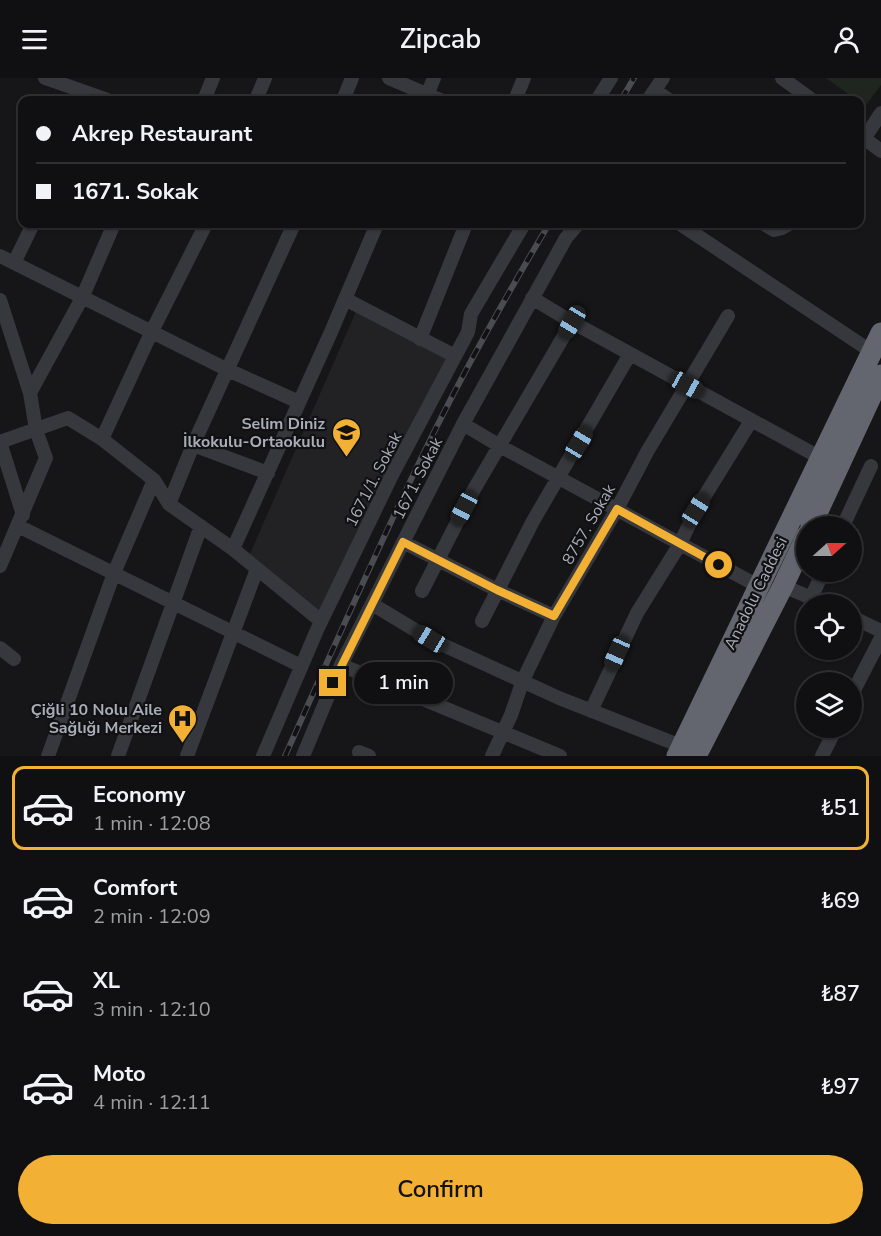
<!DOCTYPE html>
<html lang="en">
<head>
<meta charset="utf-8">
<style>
  :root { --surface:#101012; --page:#1e1e20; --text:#f1f3f6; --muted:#9c9d9f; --line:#303032; --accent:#f2b134 }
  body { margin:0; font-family:"Nunito Sans",sans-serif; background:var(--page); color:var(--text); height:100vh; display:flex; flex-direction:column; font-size:22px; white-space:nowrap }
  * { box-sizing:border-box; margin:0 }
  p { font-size:20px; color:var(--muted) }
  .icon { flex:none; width:33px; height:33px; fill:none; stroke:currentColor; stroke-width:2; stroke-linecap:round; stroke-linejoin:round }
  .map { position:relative; height:678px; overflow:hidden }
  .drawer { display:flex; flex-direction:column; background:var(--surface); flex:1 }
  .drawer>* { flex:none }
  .top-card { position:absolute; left:18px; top:18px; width:846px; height:132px; border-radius:12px; box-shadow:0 2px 4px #0004,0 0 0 2px var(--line); display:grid; align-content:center; height:132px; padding:0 18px; background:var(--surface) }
  .needle { width:39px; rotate:69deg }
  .buttons { position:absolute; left:796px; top:438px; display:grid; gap:12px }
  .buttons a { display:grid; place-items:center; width:66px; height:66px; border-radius:50%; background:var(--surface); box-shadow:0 2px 4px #0004,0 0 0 2px var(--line); font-size:30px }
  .end { position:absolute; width:27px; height:27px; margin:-14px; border:8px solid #f2b134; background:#111; box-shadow:0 0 0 3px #111 }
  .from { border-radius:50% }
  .bubble { position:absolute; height:42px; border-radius:21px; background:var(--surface); box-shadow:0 2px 4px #0004,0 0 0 2px var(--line); font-size:20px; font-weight:600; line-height:42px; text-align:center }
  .car { position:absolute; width:18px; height:36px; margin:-18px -9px; border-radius:8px; box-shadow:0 0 4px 2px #0007; background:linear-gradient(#222 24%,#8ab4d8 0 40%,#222 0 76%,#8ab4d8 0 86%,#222 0) }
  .top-card b { display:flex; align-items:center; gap:21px; height:57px; font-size:22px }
  .top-card b+b { border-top:2px solid var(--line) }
  .top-card i { width:15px; height:15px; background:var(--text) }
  ul { padding:10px 0 0; list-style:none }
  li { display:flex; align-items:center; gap:18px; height:84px; margin:0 12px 9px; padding:0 6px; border:3px solid transparent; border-radius:12px }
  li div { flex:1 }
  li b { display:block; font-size:22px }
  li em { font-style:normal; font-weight:600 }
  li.active { border-color:var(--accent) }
  li>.icon { width:54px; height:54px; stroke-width:1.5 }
  .button { display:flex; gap:12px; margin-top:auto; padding:12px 18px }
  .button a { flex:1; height:69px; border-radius:36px; background:var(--accent); color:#111; font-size:24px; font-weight:600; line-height:69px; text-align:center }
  header { display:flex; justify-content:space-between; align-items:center; height:78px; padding:0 18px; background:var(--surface); font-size:27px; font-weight:600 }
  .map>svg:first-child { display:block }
</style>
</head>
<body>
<header><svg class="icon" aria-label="menu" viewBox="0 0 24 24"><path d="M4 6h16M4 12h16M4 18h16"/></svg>Zipcab<svg class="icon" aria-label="person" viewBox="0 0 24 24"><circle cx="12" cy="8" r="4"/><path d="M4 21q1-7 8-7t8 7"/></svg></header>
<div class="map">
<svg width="881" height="678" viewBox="0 0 881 678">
  <rect width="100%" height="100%" fill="#161618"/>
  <path fill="#222225" d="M 358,229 L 449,281 L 322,536 L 249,478 Z"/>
  <path fill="#1e261f" d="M 826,0 L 881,0 L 881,7 L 865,28 Z"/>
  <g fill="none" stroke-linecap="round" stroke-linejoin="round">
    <path stroke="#37383d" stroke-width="14" d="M 45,0 L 108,22
      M 389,0 L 440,22
      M 782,0 L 812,22
      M 656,13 L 669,22
      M 204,22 L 213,0
      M 256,22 L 265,0
      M 343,22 L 352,0
      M 425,22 L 434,0
      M 515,22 L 524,0
      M 597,22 L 611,0
      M 648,22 L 663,0
      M 860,57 L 881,73
      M 864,61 L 881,35
      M 680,146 L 872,274
      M 764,146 L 774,152 L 782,150 L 789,146
      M 0,178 L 228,292 L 299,324
      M 14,185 L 33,146
      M 532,220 L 572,244 L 819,379
      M 345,221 L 455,278
      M 0,222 L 30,315 L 36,352 L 46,380 L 0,488
      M 420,261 L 466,146
      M 30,315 L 82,220 L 114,146
      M 463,346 L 500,368 L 758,508
      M 102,361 L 152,253 L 206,146
      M 193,367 L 268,395
      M 169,426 L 193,367 L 294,146
      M 23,437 L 0,364 L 68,340 L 102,361 L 154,402 L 169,426 L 233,471 L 321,543
      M 18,448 L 301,588
      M 843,448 L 871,388
      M 403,464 L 497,512 L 554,538
      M 233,471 L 331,254 L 377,146
      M 783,508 L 826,526
      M 422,513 L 473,413 L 572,244
      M 811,520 L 823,494
      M 372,526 L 430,561 L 559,620 L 681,668
      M 852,539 L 881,553
      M 482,543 L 533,443 L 630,276
      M 0,570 L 14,581
      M 341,587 L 560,678
      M 852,616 L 881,560
      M 591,633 L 637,535 L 680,466 L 696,432 L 751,343
      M 359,674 L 369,678
      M 48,678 L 114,495 L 154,402
      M 118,678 L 201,448
      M 187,678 L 257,491
      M 263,678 L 317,552 L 392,397 L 468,254 L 471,236 L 524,146
      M 303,678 L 341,587 L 463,346 L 566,160 L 578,146
      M 492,678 L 511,637 L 523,602 L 554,538 L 617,431 L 647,374 L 728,238
      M 822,678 L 836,650"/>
    <path stroke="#63666e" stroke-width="21" d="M 811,448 L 881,297
      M 677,678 L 881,255
      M 696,678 L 783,508 L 807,457"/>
    <defs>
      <path id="rail" d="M 621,22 L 634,0
        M 285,678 C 334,569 382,459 435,352 C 470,282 509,213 549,146"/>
    </defs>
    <use href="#rail" stroke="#4a4c52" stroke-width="6"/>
    <use href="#rail" stroke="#111113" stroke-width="4" stroke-dasharray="11" stroke-linecap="butt"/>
  </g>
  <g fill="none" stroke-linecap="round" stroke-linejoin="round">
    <path stroke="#f2b134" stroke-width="8" d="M 333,605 L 403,464 L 497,512 L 554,538 L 617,431 L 719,487"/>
  </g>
  <defs>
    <symbol id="school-pin" viewBox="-11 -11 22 30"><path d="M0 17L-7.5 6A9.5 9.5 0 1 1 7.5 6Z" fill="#f2b134" stroke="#111113"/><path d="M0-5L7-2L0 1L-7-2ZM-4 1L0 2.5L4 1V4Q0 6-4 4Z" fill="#111"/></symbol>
    <symbol id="hospital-pin" viewBox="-11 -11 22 30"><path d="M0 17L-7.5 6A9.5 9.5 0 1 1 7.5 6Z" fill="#f2b134" stroke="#111113"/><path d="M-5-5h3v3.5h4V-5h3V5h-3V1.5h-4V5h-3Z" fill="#111"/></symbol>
  </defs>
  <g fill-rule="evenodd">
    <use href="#school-pin" x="330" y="338" width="33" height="45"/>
    <use href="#hospital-pin" x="166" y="624" width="33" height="45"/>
  </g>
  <g text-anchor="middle" stroke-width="4.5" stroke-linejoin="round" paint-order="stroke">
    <g font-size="16" font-weight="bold" fill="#a8adb8" stroke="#111113" text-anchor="end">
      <text x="325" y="351">Selim Diniz<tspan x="325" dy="18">İlkokulu-Ortaokulu</tspan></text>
      <text x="162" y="637">Çiğli 10 Nolu Aile<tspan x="162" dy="18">Sağlığı Merkezi</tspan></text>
    </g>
    <g font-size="16" fill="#a8adb8" stroke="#111113">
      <text transform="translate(417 400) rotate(-63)" y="6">1671. Sokak</text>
      <text transform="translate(373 401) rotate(-63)" y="6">1671/1. Sokak</text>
      <text transform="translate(588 446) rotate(-60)" y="6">8757. Sokak</text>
      <text transform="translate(755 515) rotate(-64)" y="6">Anadolu Caddesi</text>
    </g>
  </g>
</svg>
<div class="buttons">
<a><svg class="needle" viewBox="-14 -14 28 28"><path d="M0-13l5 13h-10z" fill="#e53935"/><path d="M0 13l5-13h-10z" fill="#9c9d9f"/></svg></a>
<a><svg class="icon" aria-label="locate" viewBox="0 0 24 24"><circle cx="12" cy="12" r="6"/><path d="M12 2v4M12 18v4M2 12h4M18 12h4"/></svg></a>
<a><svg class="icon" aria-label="layers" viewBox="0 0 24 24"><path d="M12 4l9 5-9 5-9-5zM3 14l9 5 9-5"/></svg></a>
</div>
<i class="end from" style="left:719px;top:487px"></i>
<i class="end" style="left:333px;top:605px"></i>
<div class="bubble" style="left:354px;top:584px;width:99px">1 min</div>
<i class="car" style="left:572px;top:244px;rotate:211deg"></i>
<i class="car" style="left:687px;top:307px;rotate:119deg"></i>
<i class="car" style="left:579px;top:365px;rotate:31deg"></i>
<i class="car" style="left:464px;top:430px;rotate:208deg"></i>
<i class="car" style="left:696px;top:432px;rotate:32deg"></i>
<i class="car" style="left:430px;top:561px;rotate:301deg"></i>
<i class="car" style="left:617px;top:575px;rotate:204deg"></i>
<div class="top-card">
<b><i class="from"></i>Akrep Restaurant</b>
<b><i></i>1671. Sokak</b>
</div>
</div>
<section class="drawer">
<ul>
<li class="active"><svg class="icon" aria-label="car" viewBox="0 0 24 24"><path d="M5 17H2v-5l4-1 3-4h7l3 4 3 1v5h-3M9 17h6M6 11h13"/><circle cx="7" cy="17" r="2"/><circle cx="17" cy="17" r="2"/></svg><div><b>Economy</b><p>1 min · 12:08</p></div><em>₺51</em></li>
<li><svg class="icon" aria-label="car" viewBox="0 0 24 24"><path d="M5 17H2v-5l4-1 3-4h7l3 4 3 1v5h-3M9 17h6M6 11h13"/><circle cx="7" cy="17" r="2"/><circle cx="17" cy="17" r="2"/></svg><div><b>Comfort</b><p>2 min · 12:09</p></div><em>₺69</em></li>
<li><svg class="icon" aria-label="car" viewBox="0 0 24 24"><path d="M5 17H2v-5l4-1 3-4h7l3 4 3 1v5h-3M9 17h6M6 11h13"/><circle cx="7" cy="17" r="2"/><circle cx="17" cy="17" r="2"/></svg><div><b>XL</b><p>3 min · 12:10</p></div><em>₺87</em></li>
<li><svg class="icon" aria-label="car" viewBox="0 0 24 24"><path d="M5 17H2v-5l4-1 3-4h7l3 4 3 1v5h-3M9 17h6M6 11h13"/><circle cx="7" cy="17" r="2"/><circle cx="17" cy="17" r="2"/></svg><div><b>Moto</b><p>4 min · 12:11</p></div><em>₺97</em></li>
</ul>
<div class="button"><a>Confirm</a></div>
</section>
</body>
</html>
